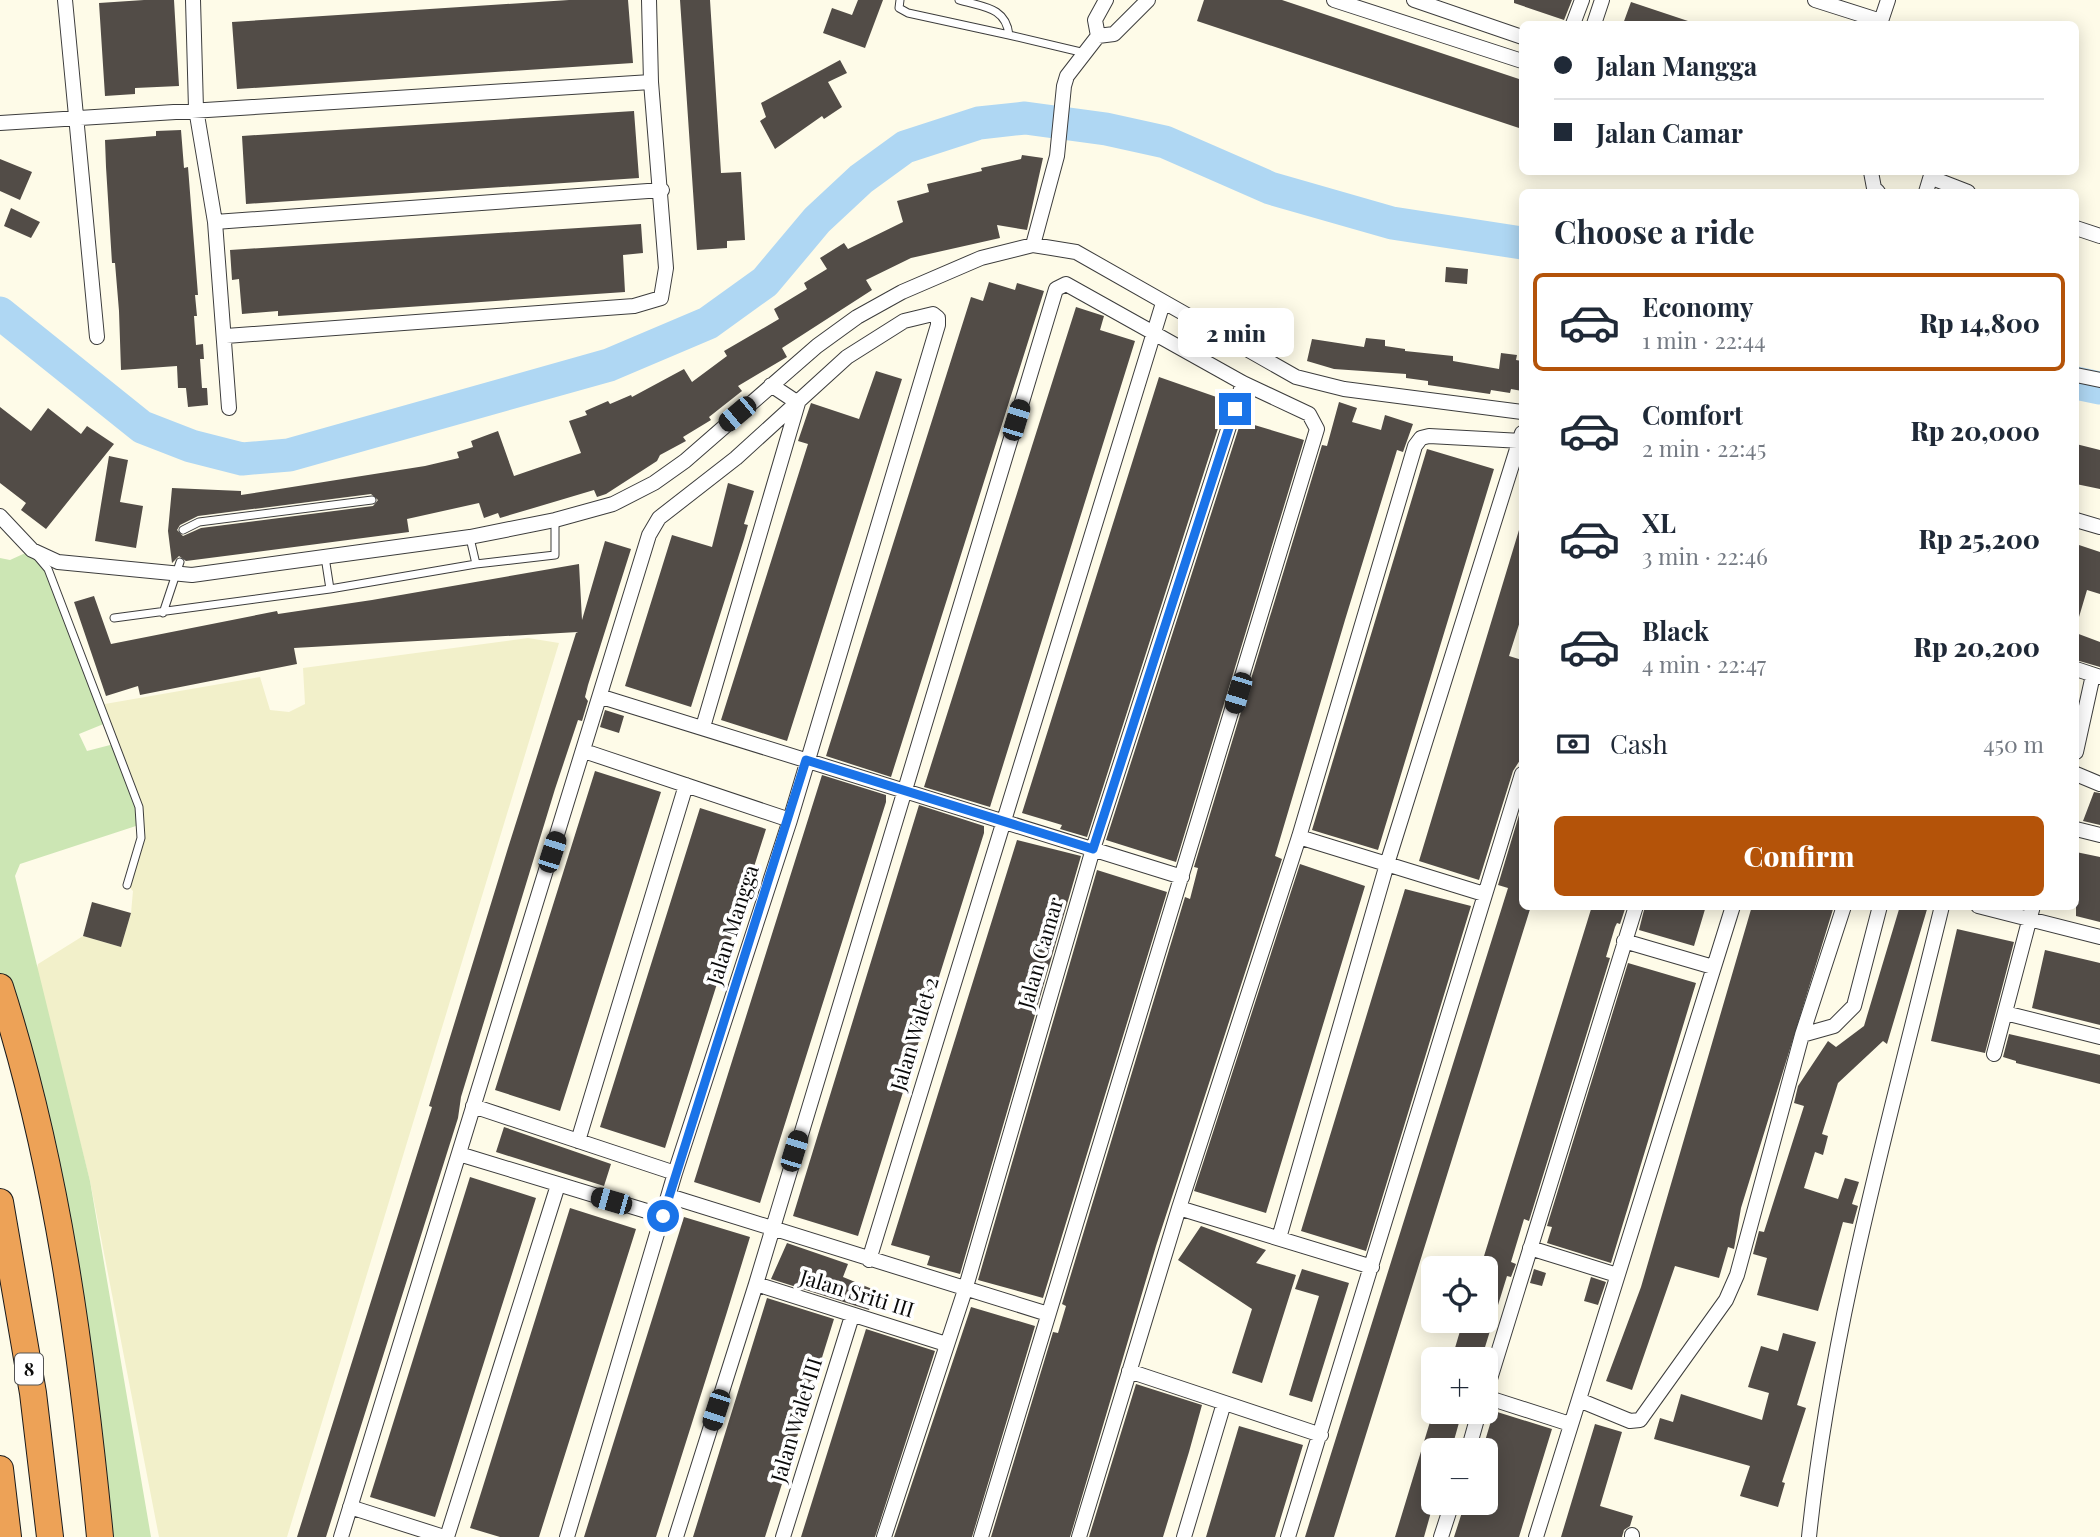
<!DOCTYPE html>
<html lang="en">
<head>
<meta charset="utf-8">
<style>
  :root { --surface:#fff; --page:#f2f2f3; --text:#1f2937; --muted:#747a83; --line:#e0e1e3; --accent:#b45309 }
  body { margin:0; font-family:"Playfair Display",serif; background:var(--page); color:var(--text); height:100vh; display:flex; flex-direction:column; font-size:26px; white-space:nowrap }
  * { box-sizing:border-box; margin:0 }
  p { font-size:23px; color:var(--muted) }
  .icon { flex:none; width:38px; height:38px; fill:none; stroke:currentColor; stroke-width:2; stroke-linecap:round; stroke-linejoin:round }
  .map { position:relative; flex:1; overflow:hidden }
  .drawer { position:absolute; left:1519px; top:189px; width:560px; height:721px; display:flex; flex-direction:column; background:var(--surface); border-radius:10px; box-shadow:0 4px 18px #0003 }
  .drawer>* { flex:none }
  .top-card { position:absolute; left:1519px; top:21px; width:560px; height:154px; border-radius:10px; box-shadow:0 4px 18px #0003; display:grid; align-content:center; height:154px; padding:0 35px; background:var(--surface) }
  .controls { position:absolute; left:1421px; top:1256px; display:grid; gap:14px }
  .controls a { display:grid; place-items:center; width:77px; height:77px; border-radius:10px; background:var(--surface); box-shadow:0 4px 18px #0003; font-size:35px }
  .end { position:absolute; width:32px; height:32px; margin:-16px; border:9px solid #1a73e8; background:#fff; box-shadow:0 0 0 4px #fff }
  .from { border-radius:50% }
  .bubble { position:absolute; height:49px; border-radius:10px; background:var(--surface); box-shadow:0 4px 18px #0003; font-size:23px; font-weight:800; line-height:49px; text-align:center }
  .car { position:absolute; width:21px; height:42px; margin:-21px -10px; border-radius:9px; box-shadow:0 0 5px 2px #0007; background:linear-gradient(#222 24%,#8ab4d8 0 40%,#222 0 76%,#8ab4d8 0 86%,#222 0) }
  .top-card b { display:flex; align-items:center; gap:24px; height:66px; font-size:26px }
  .top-card b+b { border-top:2px solid var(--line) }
  .top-card i { width:18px; height:18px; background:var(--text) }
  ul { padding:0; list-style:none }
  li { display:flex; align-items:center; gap:21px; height:98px; margin:0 14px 10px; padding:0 21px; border:4px solid transparent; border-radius:10px }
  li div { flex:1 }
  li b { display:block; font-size:26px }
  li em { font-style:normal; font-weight:800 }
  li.active { border-color:var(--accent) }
  li>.icon { width:63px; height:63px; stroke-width:1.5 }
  h2 { padding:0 35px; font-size:32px; line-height:84px }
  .pay { display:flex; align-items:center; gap:18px; height:77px; padding:0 35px; font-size:26px }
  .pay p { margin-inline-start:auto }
  .action { display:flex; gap:14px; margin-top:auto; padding:14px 35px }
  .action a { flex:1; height:80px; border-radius:10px; background:var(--accent); color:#fff; font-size:28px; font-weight:800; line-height:80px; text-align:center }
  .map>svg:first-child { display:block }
</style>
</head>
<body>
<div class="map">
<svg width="2100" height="1537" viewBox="0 0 2100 1537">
  <rect width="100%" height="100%" fill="#fefbe8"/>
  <path fill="#f2f0ca" d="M 528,638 L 559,643 L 287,1537 L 159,1537 L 90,1181 L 36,972 L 38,964 L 83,936 L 121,947 L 131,913 L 133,891 L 127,885 L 141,838 L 99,705 L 260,677 L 270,710 L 289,712 L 305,704 L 303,668 Z"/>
  <path fill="#cce6b4" d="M 32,550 L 48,569 L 106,723 L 79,734 L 87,751 L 114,744 L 142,824 L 20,864 L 15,876 L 90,1181 L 151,1537 L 100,1537 L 89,1427 L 0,987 L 0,558 L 10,560 Z"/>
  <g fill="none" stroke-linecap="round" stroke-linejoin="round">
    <path stroke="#afd7f3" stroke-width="33" d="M 0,313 L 142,427 L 191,446 L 242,459 L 289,455 L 609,365 L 708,323 L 765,282 L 817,220 L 861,179 L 905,147 L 979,123 L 1025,118 L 1106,129 L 1165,142 L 1270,188 L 1392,223 L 1522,243
      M 2076,383 L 2100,388"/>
  </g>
  <path fill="#524c47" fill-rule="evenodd" d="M 144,0 L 174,0 L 179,86 L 135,88 L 135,94 L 105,96 L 99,3 Z
    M 569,0 L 628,0 L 633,63 L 237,89 L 232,22 Z
    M 680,0 L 710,0 L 721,173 L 741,172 L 745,240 L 727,241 L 727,248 L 697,250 Z
    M 858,0 L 883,0 L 865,48 L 823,33 L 832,8 L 852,15 Z
    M 1204,0 L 1282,0 L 1522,80 L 1522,129 L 1197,21 Z
    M 1514,0 L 1572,0 L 1564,20 L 1514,3 Z
    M 1631,2 L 1691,22 L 1691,24 L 1623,24 Z
    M 840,60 L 847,73 L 828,82 L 842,107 L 824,119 L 822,116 L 775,149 L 760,121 L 766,117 L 761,103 Z
    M 634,111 L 639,178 L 246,204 L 242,136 Z
    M 181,130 L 184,168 L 188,167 L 198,295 L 195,295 L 197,316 L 194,316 L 196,345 L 203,344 L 204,359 L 200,359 L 202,388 L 207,388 L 208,405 L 188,407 L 186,388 L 178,388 L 177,366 L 121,370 L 119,311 L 115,263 L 112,263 L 106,167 L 105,140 L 156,136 L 156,131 Z
    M 1022,155 L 1043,158 L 1027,230 L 997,225 L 1000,238 L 911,258 L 866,280 L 872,290 L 782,348 L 787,357 L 738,386 L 742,391 L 709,417 L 711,420 L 683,437 L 686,441 L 660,455 L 657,461 L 606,494 L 597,497 L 594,490 L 500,518 L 498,513 L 484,518 L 479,503 L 407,519 L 409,532 L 186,561 L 179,556 L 172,563 L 168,531 L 172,488 L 241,491 L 241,495 L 425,466 L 459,458 L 457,452 L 473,447 L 471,441 L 498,431 L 514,476 L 581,453 L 569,421 L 587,415 L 585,411 L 608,401 L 610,404 L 631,395 L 632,397 L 684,369 L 692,382 L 727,356 L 724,351 L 779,319 L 774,309 L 807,289 L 804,283 L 827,269 L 820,258 L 844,243 L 848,249 L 903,222 L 897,201 L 929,192 L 927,184 L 982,171 L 981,168 L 1021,159 ZM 371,494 L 378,500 L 373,506 L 201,528 L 183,536 L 177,530 L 180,525 L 198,516 Z
    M 0,159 L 32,172 L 20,200 L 0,191 Z
    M 11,208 L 40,222 L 31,238 L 4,226 Z
    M 641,224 L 643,253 L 623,255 L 625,292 L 278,316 L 278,311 L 242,314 L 239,279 L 232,280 L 230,250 Z
    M 1446,267 L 1468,269 L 1467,284 L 1445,282 Z
    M 989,282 L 1015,290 L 1017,283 L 1044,291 L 891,777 L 826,756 L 965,316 L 971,297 L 983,301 Z
    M 1076,307 L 1104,316 L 1100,330 L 1135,341 L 990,807 L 924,787 Z
    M 1250,323 L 1274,335 L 1267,348 L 1244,336 Z
    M 1366,338 L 1385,340 L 1385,346 L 1405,349 L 1405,351 L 1453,356 L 1453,361 L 1499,369 L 1501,353 L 1517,355 L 1516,360 L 1522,361 L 1522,391 L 1511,389 L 1510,393 L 1491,390 L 1490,394 L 1428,385 L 1428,381 L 1406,378 L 1406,374 L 1334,369 L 1307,361 L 1312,339 L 1364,347 Z
    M 876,371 L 902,379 L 787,741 L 721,720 L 808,444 L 798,441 L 811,403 L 859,419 Z
    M 1159,377 L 1225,400 L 1220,415 L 1222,416 L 1087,837 L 1060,829 L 1062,825 L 1022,813 Z
    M 1339,402 L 1357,408 L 1352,422 L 1381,430 L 1385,415 L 1413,424 L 1403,452 L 1397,450 L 1345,620 L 1275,856 L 1282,859 L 1156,1246 L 1070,1537 L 991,1537 L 1053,1332 L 1058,1333 L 1066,1306 L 1062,1304 L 1185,897 L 1190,899 L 1198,868 L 1194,867 L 1322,445 L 1327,446 Z
    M 0,407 L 31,431 L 48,408 L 81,434 L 87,426 L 114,444 L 46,529 L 21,510 L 26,503 L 0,483 Z
    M 1241,421 L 1304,440 L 1176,862 L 1106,840 Z
    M 2076,444 L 2100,450 L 2100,489 L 2076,484 Z
    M 1427,449 L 1494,469 L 1378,850 L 1312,830 Z
    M 109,456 L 128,460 L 120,502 L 143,506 L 136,548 L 95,541 Z
    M 728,483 L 754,491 L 744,524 L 748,525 L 744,539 L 691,707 L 625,686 L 672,535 L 712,547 Z
    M 1519,530 L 1522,531 L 1522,615 L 1509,656 L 1522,660 L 1522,757 L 1513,771 L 1479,880 L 1419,861 Z
    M 605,541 L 631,549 L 588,685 L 585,697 L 588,701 L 582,721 L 578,720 L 555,789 L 461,1097 L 458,1118 L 326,1537 L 297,1537 L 432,1107 L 429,1106 L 508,848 L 576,633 L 578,632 L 294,648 L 297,664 L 140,695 L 138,686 L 106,696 L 74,602 L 94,596 L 111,644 L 277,611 L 278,614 L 372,600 L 579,564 L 582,620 Z
    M 2076,544 L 2100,552 L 2100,594 L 2087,590 L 2079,617 L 2076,617 Z
    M 2076,633 L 2100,642 L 2100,667 L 2076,660 Z
    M 605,710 L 624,716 L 619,733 L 600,727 Z
    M 595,771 L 661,792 L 560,1111 L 495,1090 Z
    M 822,775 L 886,795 L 886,802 L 760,1203 L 694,1182 Z
    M 2094,792 L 2100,793 L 2100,825 L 2083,821 Z
    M 919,805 L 984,826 L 984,833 L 858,1236 L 793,1216 Z
    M 1522,805 L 1522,906 L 1531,906 L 1334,1537 L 1305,1537 L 1508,888 L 1498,885 Z
    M 700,808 L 766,829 L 665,1148 L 600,1127 Z
    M 1017,840 L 1081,856 L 960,1274 L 927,1265 L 930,1256 L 891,1245 Z
    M 2076,852 L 2100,857 L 2100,922 L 2076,916 Z
    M 1300,864 L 1365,886 L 1266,1213 L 1194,1191 Z
    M 1097,870 L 1167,892 L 1043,1298 L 978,1280 Z
    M 1405,889 L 1471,906 L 1366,1251 L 1301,1231 Z
    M 92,902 L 131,913 L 121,947 L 83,936 Z
    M 1592,906 L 1626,906 L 1620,924 L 1617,923 L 1615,927 L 1606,957 L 1610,958 L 1529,1221 L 1524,1219 L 1511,1262 L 1516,1264 L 1511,1277 L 1507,1276 L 1481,1360 L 1452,1358 L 1463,1321 L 1486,1321 L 1486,1269 L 1480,1269 Z
    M 1645,906 L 1706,906 L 1694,946 L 1639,930 Z
    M 1752,906 L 1834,906 L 1741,1208 L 1734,1249 L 1728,1247 L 1719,1278 L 1675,1266 L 1632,1390 L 1606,1381 L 1641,1287 Z
    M 1900,906 L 1928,906 L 1887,1044 L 1883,1041 L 1838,1083 L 1822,1134 L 1828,1136 L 1823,1155 L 1815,1152 L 1804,1188 L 1838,1199 L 1845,1178 L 1859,1182 L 1852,1204 L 1858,1206 L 1853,1224 L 1843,1222 L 1818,1311 L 1757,1295 L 1767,1258 L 1753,1254 L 1759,1231 L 1764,1232 L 1804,1106 L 1794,1103 L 1798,1086 L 1828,1041 L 1836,1047 L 1864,1026 Z
    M 1957,929 L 2014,942 L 1985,1053 L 1931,1041 Z
    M 2045,950 L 2100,963 L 2100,1025 L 2032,1008 Z
    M 1628,963 L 1696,983 L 1611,1263 L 1547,1243 L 1552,1227 L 1547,1226 Z
    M 2009,1034 L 2100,1055 L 2100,1084 L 2016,1063 L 2016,1061 L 2003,1057 Z
    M 504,1127 L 611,1164 L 604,1186 L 496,1152 Z
    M 470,1177 L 536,1198 L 435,1517 L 370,1497 Z
    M 570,1208 L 636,1229 L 539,1537 L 500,1537 L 470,1528 Z
    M 684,1217 L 750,1237 L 727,1312 L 656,1537 L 584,1537 Z
    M 1201,1226 L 1266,1250 L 1256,1263 L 1296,1275 L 1262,1383 L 1232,1373 L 1252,1309 L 1178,1260 Z
    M 787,1243 L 848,1264 L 843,1277 L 877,1291 L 869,1310 L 771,1279 Z
    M 1302,1269 L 1349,1283 L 1312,1402 L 1289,1395 L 1319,1296 L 1295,1289 Z
    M 1534,1269 L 1546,1273 L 1542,1286 L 1530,1283 Z
    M 1591,1277 L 1606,1282 L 1598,1305 L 1584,1301 Z
    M 767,1298 L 834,1319 L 811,1393 L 765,1537 L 693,1537 Z
    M 971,1307 L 1035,1326 L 972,1537 L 894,1537 Z
    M 866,1329 L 935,1351 L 875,1537 L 801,1537 Z
    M 1783,1333 L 1816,1342 L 1797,1405 L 1806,1408 L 1782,1482 L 1785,1483 L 1778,1507 L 1740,1496 L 1750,1466 L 1654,1439 L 1660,1418 L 1673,1422 L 1681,1394 L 1762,1420 L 1769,1393 L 1748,1387 L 1761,1346 L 1778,1351 Z
    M 1136,1384 L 1202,1405 L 1189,1452 L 1163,1537 L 1089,1537 Z
    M 1494,1411 L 1552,1429 L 1529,1504 L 1519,1537 L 1454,1537 L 1465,1503 L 1486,1503 L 1486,1451 L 1482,1451 Z
    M 1433,1412 L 1462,1412 L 1451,1451 L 1433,1451 L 1433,1505 L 1424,1537 L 1395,1537 Z
    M 1595,1424 L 1622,1432 L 1600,1506 L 1633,1516 L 1630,1526 L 1624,1530 L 1622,1537 L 1561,1537 Z
    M 1239,1426 L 1303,1445 L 1275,1537 L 1206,1537 Z"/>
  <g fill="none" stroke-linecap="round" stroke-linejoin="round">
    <defs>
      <path id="service" d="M 900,0 L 899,8 L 908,13 L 1009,35
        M 959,0 C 983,7 1006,7 1009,35 L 1085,53
        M 183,530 L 199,522 L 372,500
        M 37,556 L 48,569 L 139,807 L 141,838 L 127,885
        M 325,557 L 330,589
        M 476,564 L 555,555 L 555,520
        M 163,613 L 180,562
        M 114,618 L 330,589 L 476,564 L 470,538"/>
      <path id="minor" d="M 65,0 L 97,337
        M 193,0 L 196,109 L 215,222 L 229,408
        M 1334,0 L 1522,61
        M 1414,0 L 1522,37
        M 1815,0 L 1881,21 L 1888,0
        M 1573,24 L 1582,0
        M 1594,24 L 1602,0
        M 1098,36 L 1114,34 L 1148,0
        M 0,123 L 651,82
        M 1871,172 L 1874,188 L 1878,192
        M 1932,178 L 1968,192
        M 1926,192 L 1932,172
        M 215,222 L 662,190
        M 2076,228 L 2100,236
        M 1033,245 L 1057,156 L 1064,86 L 1067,76 L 1098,36 L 1095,20 L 1106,0
        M 226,336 L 634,306 L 661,298 L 666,268 L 651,82 L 649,0
        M 2076,375 L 2100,380
        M 0,516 L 32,550 L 58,562 L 192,575 L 470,537 L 555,520 L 613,504 L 654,483 L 685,461 L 817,346 L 857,317 L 902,292 L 981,258 L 1033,245 L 1076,252 L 1296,377 L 1344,389 L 1522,412
        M 2076,520 L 2100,527
        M 2076,669 L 2100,677
        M 602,697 L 1182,877
        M 703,727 L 798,403 L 771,385
        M 584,751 L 790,820
        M 2076,752 L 2093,675
        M 2076,774 L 2100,784
        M 2076,829 L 2100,835
        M 1299,837 L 1484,894
        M 1978,906 L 2100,937
        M 1624,941 L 1713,967
        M 2005,1013 L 2100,1037
        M 1802,1035 L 1834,1026 L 1854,1006 L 1880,906
        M 1994,1054 L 2033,906
        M 473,1106 L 675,1173
        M 578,1141 L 686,785
        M 459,1154 L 663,1216
        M 669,1196 L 1048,1314
        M 1179,1208 L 1372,1267
        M 1279,1238 L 1387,864 L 1522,433
        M 1530,1248 L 1617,1275
        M 869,1260 L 1163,303
        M 756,1284 L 946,1344
        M 1129,1371 L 1321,1435
        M 1486,1392 L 1636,906
        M 1486,1397 L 1570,1424
        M 1579,1400 L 1630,1421 L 1640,1420 L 1726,1300 L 1737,1275 L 1802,1035 L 1844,906
        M 1468,1451 L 1479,1412
        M 350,1507 L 444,1537
        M 341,1537 L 649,535 L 659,518 L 736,458 L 847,357 L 904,321 L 933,314 L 938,318 L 938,325 L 790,820 L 675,1173 L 567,1537
        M 447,1537 L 558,1185
        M 676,1537 L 756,1284 L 1056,289 L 1066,284 L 1243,383 L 1309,414 L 1317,429 L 981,1537
        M 783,1537 L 852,1316
        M 884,1537 L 965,1290 L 1093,849 L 1243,383
        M 1079,1537 L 1179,1208 L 1299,837 L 1415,446 L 1421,438 L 1429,436 L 1522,441
        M 1184,1537 L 1224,1403
        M 1288,1537 L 1522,774
        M 1441,1537 L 1452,1503
        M 1536,1537 L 1733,906
        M 1632,1537 L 1632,1535
        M 1809,1537 C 1831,1323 1891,1115 1942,906"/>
      <path id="motorway" d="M 0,987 C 57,1164 82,1353 100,1537
        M 0,1202 L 33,1393 L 50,1537
        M 0,1469 L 8,1537"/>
    </defs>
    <use href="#service" stroke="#3d3d3d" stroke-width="9"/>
    <use href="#minor" stroke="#3d3d3d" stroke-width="16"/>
    <use href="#motorway" stroke="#1b1b1b" stroke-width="28"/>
    <use href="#service" stroke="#fff" stroke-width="7"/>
    <use href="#minor" stroke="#fff" stroke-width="14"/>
    <use href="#motorway" stroke="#eda257" stroke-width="26"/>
  </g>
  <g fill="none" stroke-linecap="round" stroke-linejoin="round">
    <path stroke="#1a73e8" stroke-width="9" d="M 663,1216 L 806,760 L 1093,849 L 1235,409"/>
  </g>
  <g text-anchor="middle" stroke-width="7" stroke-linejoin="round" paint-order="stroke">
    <rect fill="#fff" stroke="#545454" stroke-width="2" x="15" y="1353.5" width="28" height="31" rx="5"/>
    <g font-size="19" font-weight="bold" fill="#0a0a0a">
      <text x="29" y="1376">8</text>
    </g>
    <g font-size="21" fill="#0a0a0a" stroke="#fff">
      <text transform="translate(733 925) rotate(-72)" y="7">Jalan Mangga</text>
      <text transform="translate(1041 953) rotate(-74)" y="7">Jalan Camar</text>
      <text transform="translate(915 1034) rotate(-73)" y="7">Jalan Walet 2</text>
      <text transform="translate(857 1294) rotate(17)" y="7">Jalan Sriti III</text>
      <text transform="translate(797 1420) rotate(-73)" y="7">Jalan Walet III</text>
    </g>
  </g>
</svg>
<div class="controls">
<a><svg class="icon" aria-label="locate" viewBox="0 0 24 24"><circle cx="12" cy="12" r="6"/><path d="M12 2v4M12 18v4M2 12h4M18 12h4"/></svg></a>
<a>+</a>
<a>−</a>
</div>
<i class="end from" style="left:663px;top:1216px"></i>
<i class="end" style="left:1235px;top:409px"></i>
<div class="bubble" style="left:1178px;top:308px;width:116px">2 min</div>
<i class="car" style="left:737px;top:414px;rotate:230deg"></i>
<i class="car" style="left:1016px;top:420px;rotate:17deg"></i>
<i class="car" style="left:1238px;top:693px;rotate:197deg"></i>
<i class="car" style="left:552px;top:852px;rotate:18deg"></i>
<i class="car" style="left:794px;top:1151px;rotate:17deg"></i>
<i class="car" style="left:611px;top:1201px;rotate:286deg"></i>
<i class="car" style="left:716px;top:1410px;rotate:198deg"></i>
<div class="top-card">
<b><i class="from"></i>Jalan Mangga</b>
<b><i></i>Jalan Camar</b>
</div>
<section class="drawer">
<h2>Choose a ride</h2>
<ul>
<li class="active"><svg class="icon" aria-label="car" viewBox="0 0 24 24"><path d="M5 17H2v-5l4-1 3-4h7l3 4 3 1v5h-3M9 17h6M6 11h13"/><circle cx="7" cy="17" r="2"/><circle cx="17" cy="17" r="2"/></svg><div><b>Economy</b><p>1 min · 22:44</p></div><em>Rp 14,800</em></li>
<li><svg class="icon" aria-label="car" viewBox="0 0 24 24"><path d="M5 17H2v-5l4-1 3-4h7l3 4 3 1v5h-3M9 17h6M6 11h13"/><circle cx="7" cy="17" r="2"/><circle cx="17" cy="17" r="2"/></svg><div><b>Comfort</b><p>2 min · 22:45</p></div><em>Rp 20,000</em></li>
<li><svg class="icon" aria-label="car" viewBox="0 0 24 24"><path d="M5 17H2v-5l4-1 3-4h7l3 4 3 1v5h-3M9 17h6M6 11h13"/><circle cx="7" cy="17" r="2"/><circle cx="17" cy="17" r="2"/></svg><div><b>XL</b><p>3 min · 22:46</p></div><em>Rp 25,200</em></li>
<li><svg class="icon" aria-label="car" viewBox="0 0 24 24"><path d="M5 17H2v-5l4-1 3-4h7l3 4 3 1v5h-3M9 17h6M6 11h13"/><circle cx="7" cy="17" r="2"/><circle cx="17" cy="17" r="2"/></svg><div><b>Black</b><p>4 min · 22:47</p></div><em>Rp 20,200</em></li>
</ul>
<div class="pay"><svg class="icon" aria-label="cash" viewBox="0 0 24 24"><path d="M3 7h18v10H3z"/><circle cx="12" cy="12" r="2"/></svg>Cash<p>450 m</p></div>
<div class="action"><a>Confirm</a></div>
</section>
</div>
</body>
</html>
